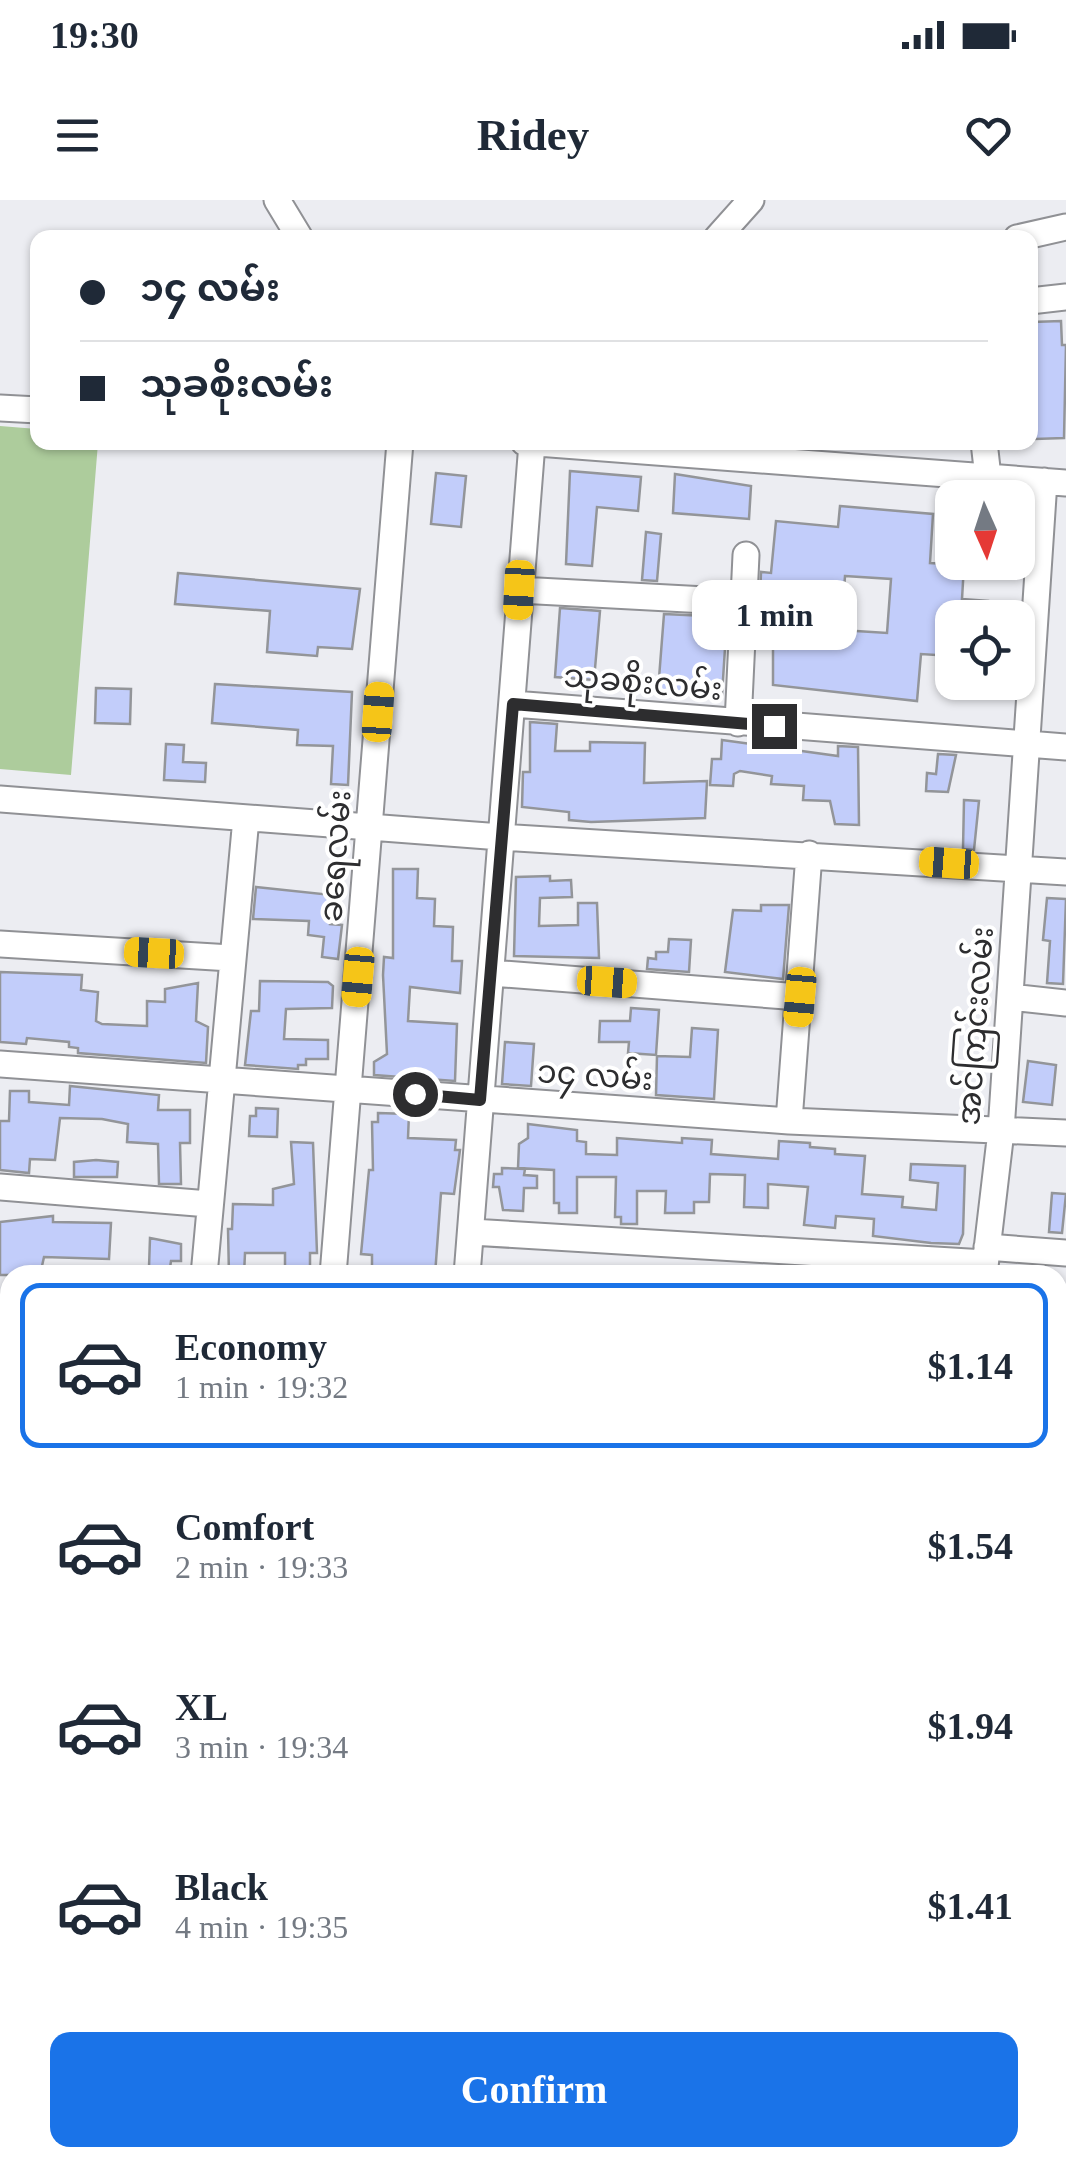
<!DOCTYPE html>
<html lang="en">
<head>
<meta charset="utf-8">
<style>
  :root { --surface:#fff; --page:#f6f6f7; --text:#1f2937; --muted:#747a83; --line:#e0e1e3; --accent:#1a73e8 }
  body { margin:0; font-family:"Times New Roman","Noto Sans Myanmar",serif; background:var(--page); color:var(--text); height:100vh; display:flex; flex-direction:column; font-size:38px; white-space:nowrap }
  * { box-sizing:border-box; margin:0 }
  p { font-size:32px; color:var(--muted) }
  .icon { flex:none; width:55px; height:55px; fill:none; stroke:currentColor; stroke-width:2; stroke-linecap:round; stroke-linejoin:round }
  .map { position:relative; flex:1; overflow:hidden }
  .side { position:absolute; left:0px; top:1065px; width:1068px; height:902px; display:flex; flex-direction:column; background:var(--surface); border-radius:30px 30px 0 0; box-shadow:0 2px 8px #0004 }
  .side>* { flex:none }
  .guide { position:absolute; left:30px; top:30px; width:1008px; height:220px; border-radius:20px; box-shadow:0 2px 8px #0004; display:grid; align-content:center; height:220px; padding:0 50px; background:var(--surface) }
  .needle { width:65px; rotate:177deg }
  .fabs { position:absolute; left:935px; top:280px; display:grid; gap:20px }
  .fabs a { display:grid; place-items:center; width:100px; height:100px; border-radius:20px; background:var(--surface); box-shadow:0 2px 8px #0004; font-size:50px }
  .end { position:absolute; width:45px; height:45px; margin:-22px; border:12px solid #2d2d2f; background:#fff; box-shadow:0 0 0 5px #fff }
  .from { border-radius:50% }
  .bubble { position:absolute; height:70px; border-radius:20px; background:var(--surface); box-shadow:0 2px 8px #0004; font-size:32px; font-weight:800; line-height:70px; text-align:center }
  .car { position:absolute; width:30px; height:60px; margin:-30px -15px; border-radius:12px; box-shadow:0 0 8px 2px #0007; background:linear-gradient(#f5c518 24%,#345 0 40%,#f5c518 0 76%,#345 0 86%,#f5c518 0) }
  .guide b { display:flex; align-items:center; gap:35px; height:95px; font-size:38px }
  .guide b+b { border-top:2px solid var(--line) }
  .guide i { width:25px; height:25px; background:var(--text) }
  ul { padding:18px 0 0; list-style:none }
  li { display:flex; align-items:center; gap:30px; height:165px; margin:0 20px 15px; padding:0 30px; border:5px solid transparent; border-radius:20px }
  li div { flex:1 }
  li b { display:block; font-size:38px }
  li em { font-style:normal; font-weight:800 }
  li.current { border-color:var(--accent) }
  li>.icon { width:90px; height:90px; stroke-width:1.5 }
  .cta { display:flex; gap:20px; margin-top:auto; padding:20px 50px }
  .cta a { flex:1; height:115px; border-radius:20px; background:var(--accent); color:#fff; font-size:40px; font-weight:800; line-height:115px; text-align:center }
  .status { display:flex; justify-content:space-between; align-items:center; height:70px; padding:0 50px; background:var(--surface); direction:ltr }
  .status svg { height:28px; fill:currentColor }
  header { display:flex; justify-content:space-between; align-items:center; height:130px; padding:0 50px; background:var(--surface); font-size:45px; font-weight:800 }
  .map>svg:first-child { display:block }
</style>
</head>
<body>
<div class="status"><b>19:30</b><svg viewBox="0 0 49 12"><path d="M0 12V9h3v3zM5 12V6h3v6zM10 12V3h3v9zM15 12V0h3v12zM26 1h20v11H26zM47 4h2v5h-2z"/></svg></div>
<header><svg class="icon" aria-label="menu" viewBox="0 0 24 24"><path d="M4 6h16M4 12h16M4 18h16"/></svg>Ridey<svg class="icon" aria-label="heart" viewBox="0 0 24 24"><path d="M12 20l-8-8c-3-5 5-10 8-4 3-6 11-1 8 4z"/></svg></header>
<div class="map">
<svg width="1066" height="1967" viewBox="0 0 1066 1967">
  <rect width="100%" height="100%" fill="#ecedf2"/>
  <path fill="#adcc9c" d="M 0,226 L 37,229 L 38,242 L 98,243 L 71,575 L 0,569 Z"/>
  <path fill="#c2cdfa" stroke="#939599" stroke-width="2.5" fill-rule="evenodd" d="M 1061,121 L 1062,145 L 1066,145 L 1064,238 L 1035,239 L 1032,122 Z
    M 570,271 L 641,277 L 638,311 L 597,307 L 592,366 L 566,364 Z
    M 436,273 L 466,276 L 461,327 L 431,324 Z
    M 675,274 L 751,286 L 749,319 L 673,313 Z
    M 840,306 L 933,314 L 930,363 L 964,365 L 962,399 L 988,401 L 987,418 L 952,418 L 952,456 L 921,454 L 917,501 L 773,485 L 773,425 L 759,424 L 761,372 L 771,373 L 776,321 L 838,327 ZM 845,376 L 891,379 L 887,433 L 841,430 Z
    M 646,332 L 661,334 L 657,381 L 642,380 Z
    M 178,373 L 360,389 L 352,449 L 318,447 L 317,456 L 267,452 L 270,411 L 175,404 Z
    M 560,408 L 600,411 L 594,480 L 555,477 Z
    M 664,414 L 727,417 L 722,495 L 658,491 Z
    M 215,484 L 352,492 L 348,585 L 331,584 L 333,546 L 297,545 L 298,530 L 212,523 Z
    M 96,488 L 131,489 L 130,524 L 95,523 Z
    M 530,522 L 557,524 L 555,551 L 590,551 L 590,542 L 645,543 L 644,583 L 707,581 L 705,618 L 591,622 L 569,620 L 569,612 L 522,607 L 523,572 L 530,572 Z
    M 722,540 L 838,556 L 838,546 L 858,547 L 859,625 L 835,624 L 830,601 L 803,600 L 804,586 L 771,584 L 772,576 L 740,571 L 734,574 L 733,586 L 710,585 L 712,559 L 721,559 Z
    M 166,544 L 184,545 L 183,562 L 206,563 L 205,582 L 164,580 Z
    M 938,554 L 956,555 L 948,592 L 926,591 L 927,573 L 936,574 Z
    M 964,600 L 979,601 L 974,650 L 963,649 Z
    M 393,669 L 418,669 L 417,698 L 435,699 L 434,726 L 453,727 L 452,761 L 462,761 L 460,793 L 410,787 L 408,821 L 457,824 L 455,881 L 374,875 L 374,862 L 387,854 L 383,775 L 384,757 L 393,758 Z
    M 550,676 L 550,681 L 571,680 L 572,697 L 540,698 L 539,726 L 578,725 L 578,703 L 597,703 L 599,758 L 514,756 L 516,677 Z
    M 256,687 L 332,695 L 330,724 L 342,725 L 338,759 L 322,757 L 324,737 L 308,735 L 309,721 L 253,719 Z
    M 1047,698 L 1066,699 L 1063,784 L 1047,783 L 1050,741 L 1043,740 Z
    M 761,705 L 789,705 L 783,779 L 725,772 L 733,710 L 761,711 Z
    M 669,739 L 691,740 L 689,772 L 647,769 L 648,758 L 656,759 L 656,752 L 668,752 Z
    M 0,772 L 82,775 L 81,790 L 98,792 L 96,821 L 102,824 L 147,826 L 147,801 L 165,802 L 165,789 L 198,783 L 196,821 L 208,827 L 206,863 L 78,853 L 78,848 L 69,847 L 69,842 L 27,838 L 26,844 L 0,842 Z
    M 260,781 L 328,782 L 333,786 L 332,808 L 286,809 L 284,839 L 328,840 L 328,859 L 306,859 L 306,865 L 298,865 L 298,869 L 245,865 L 251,811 L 259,811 Z
    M 631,808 L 659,810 L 656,855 L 628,853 L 629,842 L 599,842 L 600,821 L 630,821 Z
    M 692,828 L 718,830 L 714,899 L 656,895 L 657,856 L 690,857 Z
    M 505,842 L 534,844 L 531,886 L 502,884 Z
    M 1028,861 L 1056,865 L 1052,905 L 1023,902 Z
    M 70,886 L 159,895 L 158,910 L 190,910 L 190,943 L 180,943 L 181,984 L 159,984 L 158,944 L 127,942 L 128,924 L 102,919 L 60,918 L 55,960 L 30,959 L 29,973 L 0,970 L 0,921 L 9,921 L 10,891 L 29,891 L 29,902 L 69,905 Z
    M 256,908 L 278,909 L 277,937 L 249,936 L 250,916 L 256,916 Z
    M 378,913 L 409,914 L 408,938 L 456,940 L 455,950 L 460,950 L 454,994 L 441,993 L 435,1075 L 372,1075 L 372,1055 L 361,1054 L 369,970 L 373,970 L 372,922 L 378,922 Z
    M 528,924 L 577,930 L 577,941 L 586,942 L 586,954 L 617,955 L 617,938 L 682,943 L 682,938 L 712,940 L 711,954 L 778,959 L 779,941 L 810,943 L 810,947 L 835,949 L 835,954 L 865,956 L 862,994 L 903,997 L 902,1007 L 936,1010 L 938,983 L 910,980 L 911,964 L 965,966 L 963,1034 L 959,1044 L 931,1043 L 873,1036 L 874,1019 L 836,1016 L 835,1028 L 804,1025 L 808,987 L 768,984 L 768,1008 L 744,1007 L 745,975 L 710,974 L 709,1002 L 694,1002 L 694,1013 L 665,1013 L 666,991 L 637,991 L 637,1024 L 621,1024 L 621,1017 L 615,1017 L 616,977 L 577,977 L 577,1013 L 559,1013 L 559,1003 L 554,1003 L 554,970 L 518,968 L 519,944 L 528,938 Z
    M 291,942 L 313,943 L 317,1053 L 310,1053 L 310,1075 L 285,1075 L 285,1053 L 245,1053 L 244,1075 L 229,1075 L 228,1029 L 232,1029 L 233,1004 L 273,1005 L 273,989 L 294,984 Z
    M 96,960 L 118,962 L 117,977 L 74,977 L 74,962 Z
    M 502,968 L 525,969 L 524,975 L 537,976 L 537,988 L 524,988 L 523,1011 L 503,1010 L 499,987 L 493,987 L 494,974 L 502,974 Z
    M 1052,993 L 1066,994 L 1062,1033 L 1049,1032 Z
    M 53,1016 L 53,1022 L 111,1023 L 109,1059 L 44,1057 L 40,1075 L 0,1075 L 0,1022 Z
    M 150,1038 L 181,1044 L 181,1061 L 171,1061 L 170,1068 L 149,1067 Z"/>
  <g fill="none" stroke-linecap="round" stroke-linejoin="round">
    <defs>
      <path id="minor" d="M 277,0 L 300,38
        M 717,38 L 751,0
        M 1017,38 L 1066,27
        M 1030,101 L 1066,97
        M 0,208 L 38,210
        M 524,242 L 1066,283
        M 984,242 L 988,277
        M 519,390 L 743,402
        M 513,504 L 1066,547
        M 738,523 L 746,355
        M 0,599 L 501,637 L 1066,672
        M 0,744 L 231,758
        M 491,773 L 799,797
        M 1010,797 L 1066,803
        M 0,864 L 789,921 L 1066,933
        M 789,921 L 809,654
        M 0,987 L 209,1004
        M 471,1032 L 985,1063
        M 987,1047 L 1066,1053
        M 204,1075 L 246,618
        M 333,1075 L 400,242
        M 467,1075 L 532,243
        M 984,1075 L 1001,931 L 1044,281
        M 0,1214 L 7,1119
        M 1058,1316 L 1066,1316
        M 0,1338 L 10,1339
        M 0,1497 L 10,1498
        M 1058,1580 L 1066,1580
        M 0,1677 L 10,1678
        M 1058,1704 L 1066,1705
        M 0,1830 L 10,1831
        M 1058,1830 L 1066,1831
        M 1058,1914 L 1066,1915
        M 0,1952 L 10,1953
        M 76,1958 L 200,1967
        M 269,1967 L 270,1958"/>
      <path id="major" d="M 0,1863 L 10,1864
        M 0,1921 L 10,1922
        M 1058,1946 L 1066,1947
        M 478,1958 L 601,1967"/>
      <path id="highway" d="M 733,1967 L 734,1958"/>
    </defs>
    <use href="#minor" stroke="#909195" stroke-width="29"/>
    <use href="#major" stroke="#b68187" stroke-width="34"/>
    <use href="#highway" stroke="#b68187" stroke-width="39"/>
    <use href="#minor" stroke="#fff" stroke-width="25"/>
    <use href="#major" stroke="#ffced3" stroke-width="30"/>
    <use href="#highway" stroke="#ffaeb6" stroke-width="35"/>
  </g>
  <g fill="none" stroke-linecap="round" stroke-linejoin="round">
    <path stroke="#2d2d2f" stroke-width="12" d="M 415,894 L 480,900 L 513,504 L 774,526"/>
  </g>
  <g text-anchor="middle" stroke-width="8" stroke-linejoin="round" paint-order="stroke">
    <g font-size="32" fill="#2d2d2f" stroke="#fff">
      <text transform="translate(643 482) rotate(5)" y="11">သုခစိုးလမ်း</text>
      <text transform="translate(335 656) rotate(-86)" y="11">ခရေလမ်း</text>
      <text transform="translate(975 826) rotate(-86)" y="11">အင်ကြင်းလမ်း</text>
      <text transform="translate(595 875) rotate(4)" y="11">၁၄ လမ်း</text>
    </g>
  </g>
</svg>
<div class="fabs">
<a><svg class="needle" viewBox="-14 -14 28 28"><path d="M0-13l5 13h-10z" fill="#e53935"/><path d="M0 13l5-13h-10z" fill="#747a83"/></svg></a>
<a><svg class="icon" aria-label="locate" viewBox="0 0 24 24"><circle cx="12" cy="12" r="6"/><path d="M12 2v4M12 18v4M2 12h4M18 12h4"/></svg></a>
</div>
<i class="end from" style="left:415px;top:894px"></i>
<i class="end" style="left:774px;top:526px"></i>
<div class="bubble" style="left:692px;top:380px;width:165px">1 min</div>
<i class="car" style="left:519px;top:390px;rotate:183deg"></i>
<i class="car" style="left:378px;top:512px;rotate:4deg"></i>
<i class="car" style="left:949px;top:663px;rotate:274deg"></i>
<i class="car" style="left:154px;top:753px;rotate:273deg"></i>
<i class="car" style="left:358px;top:777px;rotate:185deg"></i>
<i class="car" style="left:607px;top:782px;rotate:94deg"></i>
<i class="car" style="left:800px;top:797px;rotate:185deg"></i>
<div class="guide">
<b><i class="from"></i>၁၄ လမ်း</b>
<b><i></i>သုခစိုးလမ်း</b>
</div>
<section class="side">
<ul>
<li class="current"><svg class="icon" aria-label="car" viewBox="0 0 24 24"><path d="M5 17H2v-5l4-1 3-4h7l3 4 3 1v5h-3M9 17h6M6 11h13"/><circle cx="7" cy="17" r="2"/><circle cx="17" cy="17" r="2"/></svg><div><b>Economy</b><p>1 min · 19:32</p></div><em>$1.14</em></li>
<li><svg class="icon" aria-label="car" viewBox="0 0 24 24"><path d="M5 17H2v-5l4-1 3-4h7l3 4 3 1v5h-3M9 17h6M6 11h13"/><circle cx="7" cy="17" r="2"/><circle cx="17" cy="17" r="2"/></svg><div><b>Comfort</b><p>2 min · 19:33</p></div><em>$1.54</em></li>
<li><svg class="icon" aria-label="car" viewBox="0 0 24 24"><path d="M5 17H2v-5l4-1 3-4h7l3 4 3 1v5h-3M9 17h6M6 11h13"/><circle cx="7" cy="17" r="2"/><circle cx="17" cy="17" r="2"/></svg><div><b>XL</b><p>3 min · 19:34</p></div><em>$1.94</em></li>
<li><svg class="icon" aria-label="car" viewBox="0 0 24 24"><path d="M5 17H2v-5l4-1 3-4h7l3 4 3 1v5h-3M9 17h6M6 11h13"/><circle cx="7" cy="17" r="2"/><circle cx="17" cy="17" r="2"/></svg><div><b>Black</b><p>4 min · 19:35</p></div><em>$1.41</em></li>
</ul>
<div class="cta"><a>Confirm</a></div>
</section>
</div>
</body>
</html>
